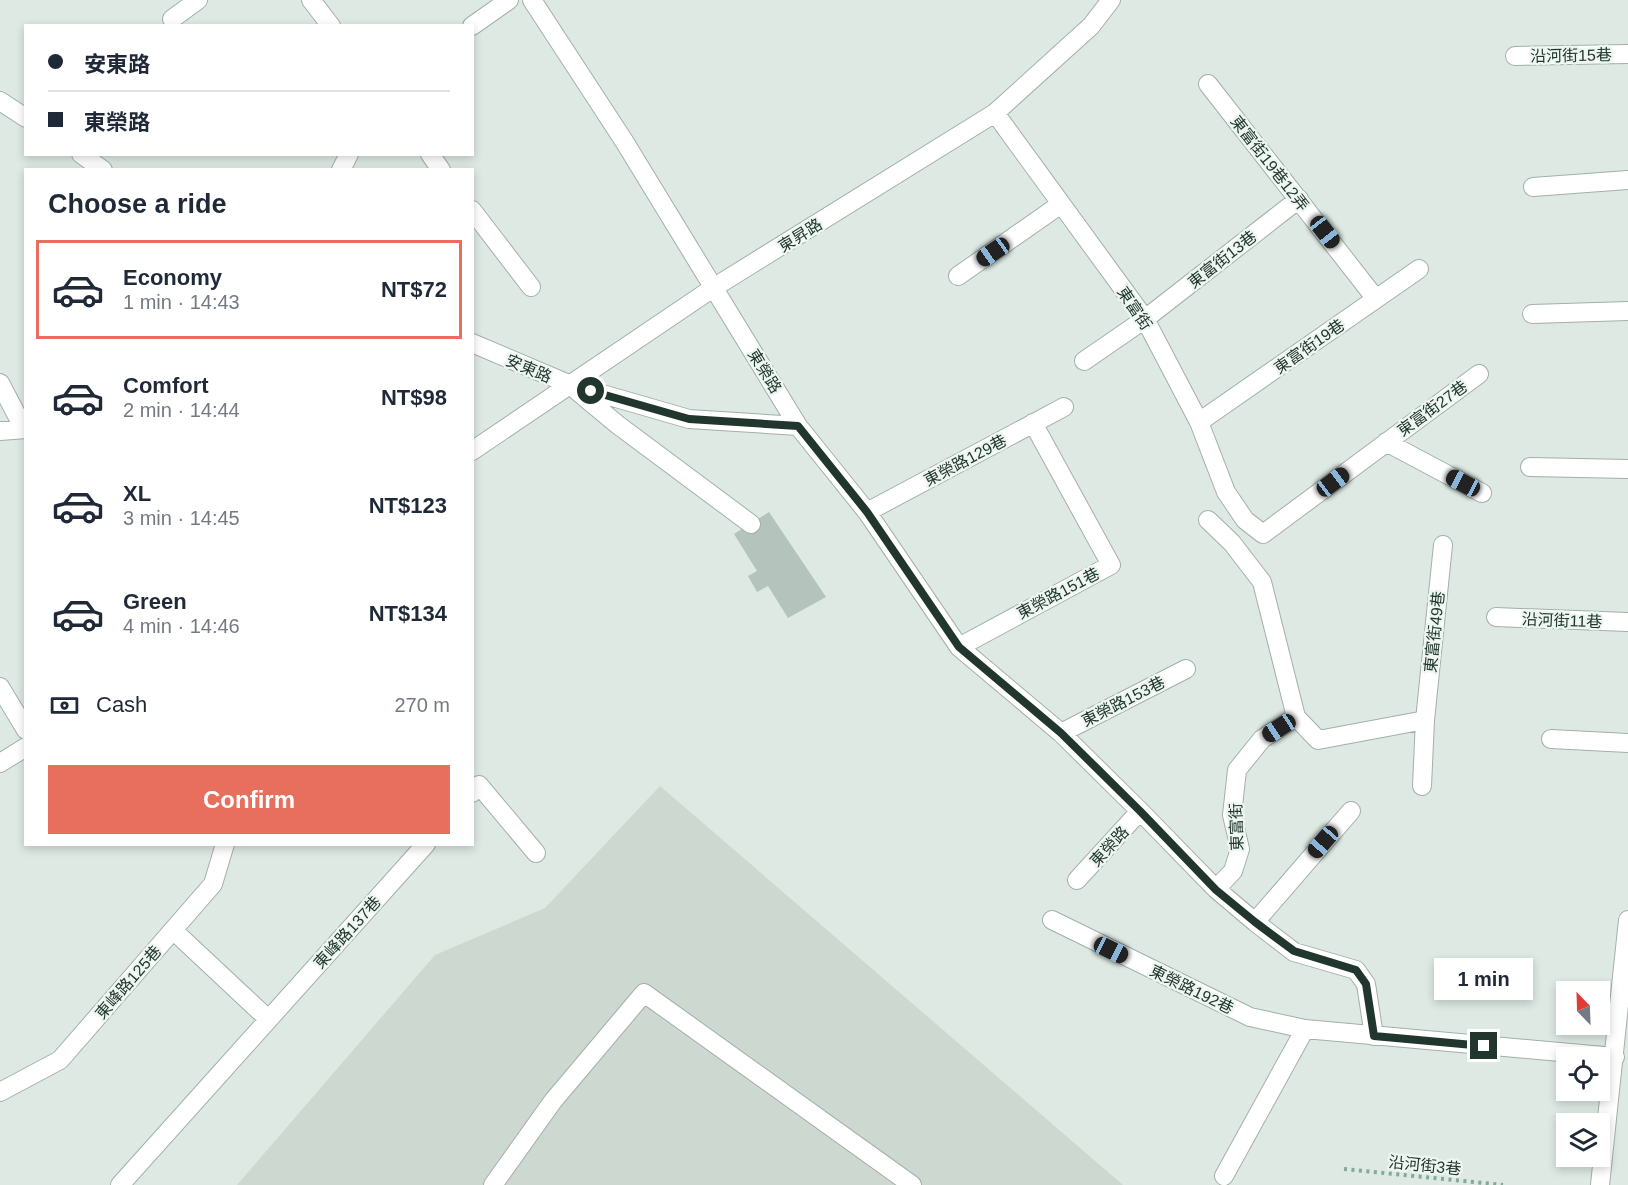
<!DOCTYPE html>
<html lang="en">
<head>
<meta charset="utf-8">
<style>
  :root { --surface:#fff; --page:#f2f2f3; --text:#1f2937; --muted:#747a83; --line:#e0e1e3; --accent:#e86e5d }
  body { margin:0; font-family:Arial,"Noto Sans TC",sans-serif; background:var(--page); color:var(--text); height:100vh; display:flex; flex-direction:column; font-size:22px; white-space:nowrap }
  * { box-sizing:border-box; margin:0 }
  p { font-size:20px; color:var(--muted) }
  .icon { flex:none; width:33px; height:33px; fill:none; stroke:currentColor; stroke-width:2; stroke-linecap:round; stroke-linejoin:round }
  .map { position:relative; flex:1; overflow:hidden }
  .details { position:absolute; left:24px; top:168px; width:450px; height:678px; display:flex; flex-direction:column; background:var(--surface); border-radius:0px; box-shadow:0 3px 9px #0003 }
  .details>* { flex:none }
  .banner { position:absolute; left:24px; top:24px; width:450px; height:132px; border-radius:0px; box-shadow:0 3px 9px #0003; display:grid; align-content:center; height:132px; padding:0 24px; background:var(--surface) }
  .needle { width:39px; rotate:337deg }
  .tools { position:absolute; left:1556px; top:981px; display:grid; gap:12px }
  .tools a { display:grid; place-items:center; width:54px; height:54px; border-radius:0px; background:var(--surface); box-shadow:0 3px 9px #0003; font-size:30px }
  .end { position:absolute; width:27px; height:27px; margin:-14px; border:8px solid #21372e; background:#fff; box-shadow:0 0 0 3px #fff }
  .from { border-radius:50% }
  .bubble { position:absolute; height:42px; border-radius:0px; background:var(--surface); box-shadow:0 3px 9px #0003; font-size:20px; font-weight:800; line-height:42px; text-align:center }
  .car { position:absolute; width:18px; height:36px; margin:-18px -9px; border-radius:8px; box-shadow:0 0 4px 2px #0007; background:linear-gradient(#222 24%,#8ab4d8 0 40%,#222 0 76%,#8ab4d8 0 86%,#222 0) }
  .banner b { display:flex; align-items:center; gap:21px; height:57px; font-size:22px }
  .banner b+b { border-top:2px solid var(--line) }
  .banner i { width:15px; height:15px; background:var(--text) }
  ul { padding:0; list-style:none }
  li { display:flex; align-items:center; gap:18px; height:99px; margin:0 12px 9px; padding:0 12px; border:3px solid transparent; border-radius:0px }
  li div { flex:1 }
  li b { display:block; font-size:22px }
  li em { font-style:normal; font-weight:800 }
  li.current { border-color:var(--accent) }
  li>.icon { width:54px; height:54px; stroke-width:1.5 }
  h2 { padding:0 24px; font-size:27px; line-height:72px }
  .pay { display:flex; align-items:center; gap:15px; height:66px; padding:0 24px; font-size:22px }
  .pay p { margin-inline-start:auto }
  .primary-button { display:flex; gap:12px; margin-top:auto; padding:12px 24px }
  .primary-button a { flex:1; height:69px; border-radius:0px; background:var(--accent); color:#fff; font-size:24px; font-weight:800; line-height:69px; text-align:center }
  .map>svg:first-child { display:block }
</style>
</head>
<body>
<div class="map">
<svg width="1628" height="1185" viewBox="0 0 1628 1185">
  <rect width="100%" height="100%" fill="#dee9e3"/>
  <path fill="#cdd8d1" d="M 660,786 L 1123,1185 L 237,1185 L 435,955 L 545,908 Z"/>
  <path fill="#b4c3bb" d="M 769,512 L 826,597 L 788,618 L 768,586 L 757,592 L 748,576 L 757,571 L 734,534 Z"/>
  <g fill="none" stroke-linecap="round" stroke-linejoin="round">
    <defs>
      <path id="minor" d="M 311,0 L 331,26
        M 532,0 L 624,141 L 798,426 L 867,512 L 959,647 L 1061,733 L 1140,811 L 1216,889 L 1255,922 L 1294,952 L 1356,970 L 1366,984 L 1374,1036
        M 172,19 L 198,0
        M 472,26 L 509,0
        M 1515,56 L 1628,54
        M 1208,84 L 1376,299
        M 0,101 L 26,118
        M 995,113 L 1145,319 L 1199,422 L 1226,492 L 1245,520 L 1263,534 L 1479,374
        M 81,154 L 103,170
        M 430,154 L 441,170
        M 341,170 L 349,154
        M 1533,187 L 1628,180
        M 472,210 L 531,287
        M 958,276 L 1061,204
        M 1532,314 L 1628,311
        M 472,343 L 571,385 L 689,419 L 798,426
        M 1084,361 L 1145,319 L 1299,199
        M 0,383 L 24,429
        M 576,390 L 618,425 L 751,524
        M 1199,422 L 1419,269
        M 0,431 L 26,429
        M 1386,442 L 1482,493
        M 472,451 L 713,288 L 995,113 L 1091,26 L 1111,0
        M 1530,467 L 1628,469
        M 867,512 L 1064,407
        M 1208,520 L 1232,543 L 1262,582 L 1296,717 L 1262,739 L 1237,770 L 1232,815 L 1240,849 L 1233,871 L 1216,889
        M 1496,617 L 1628,622
        M 959,647 L 1111,565 L 1033,423
        M 0,687 L 26,730
        M 1296,717 L 1318,740 L 1425,720
        M 1061,733 L 1186,669
        M 1551,739 L 1628,743
        M 0,763 L 26,747
        M 1422,786 L 1425,720 L 1443,545
        M 472,793 L 479,785 L 536,853
        M 1077,880 L 1140,811
        M 1052,920 L 1250,1017 L 1305,1029 L 1615,1057
        M 1255,922 L 1351,811
        M 174,931 L 268,1019
        M 0,1092 L 60,1060 L 213,884 L 225,844
        M 1224,1176 L 1305,1029
        M 120,1185 L 426,844
        M 493,1185 L 553,1101 L 644,993 L 912,1185
        M 1600,1185 L 1628,920"/>
    </defs>
    <use href="#minor" stroke="#a2b0a9" stroke-width="20"/>
    <path stroke="#81aa98" stroke-width="4" stroke-dasharray="3 4.5" stroke-linecap="butt" d="M 1344,1169 L 1503,1185"/>
    <use href="#minor" stroke="#fff" stroke-width="18"/>
  </g>
  <g fill="none" stroke-linecap="round" stroke-linejoin="round">
    <path stroke="#21372e" stroke-width="8" d="M 591,391 L 689,419 L 798,426 L 867,512 L 959,647 L 1061,733 L 1140,811 L 1216,890 L 1255,922 L 1294,951 L 1356,970 L 1366,984 L 1374,1036 L 1484,1046"/>
  </g>
  <g text-anchor="middle" stroke-width="4.5" stroke-linejoin="round" paint-order="stroke">
    <g font-size="16" fill="#21372e" stroke="#eef6f1">
      <text transform="translate(1571 55) rotate(-1)" y="6">沿河街15巷</text>
      <text transform="translate(1270 163) rotate(52)" y="6">東富街19巷12弄</text>
      <text transform="translate(800 235) rotate(-32)" y="6">東昇路</text>
      <text transform="translate(1222 259) rotate(-38)" y="6">東富街13巷</text>
      <text transform="translate(1135 308) rotate(56)" y="6">東富街</text>
      <text transform="translate(1309 346) rotate(-35)" y="6">東富街19巷</text>
      <text transform="translate(529 368) rotate(23)" y="6">安東路</text>
      <text transform="translate(765 371) rotate(58)" y="6">東榮路</text>
      <text transform="translate(1432 408) rotate(-36)" y="6">東富街27巷</text>
      <text transform="translate(965 460) rotate(-28)" y="6">東榮路129巷</text>
      <text transform="translate(1058 593) rotate(-28)" y="6">東榮路151巷</text>
      <text transform="translate(1562 620) rotate(2)" y="6">沿河街11巷</text>
      <text transform="translate(1434 632) rotate(-84)" y="6">東富街49巷</text>
      <text transform="translate(1123 701) rotate(-27)" y="6">東榮路153巷</text>
      <text transform="translate(1236 827) rotate(-92)" y="6">東富街</text>
      <text transform="translate(1109 846) rotate(-47)" y="6">東榮路</text>
      <text transform="translate(347 932) rotate(-48)" y="6">東峰路137巷</text>
      <text transform="translate(128 982) rotate(-49)" y="6">東峰路125巷</text>
      <text transform="translate(1192 989) rotate(26)" y="6">東榮路192巷</text>
      <text transform="translate(1425 1165) rotate(6)" y="6">沿河街3巷</text>
    </g>
  </g>
</svg>
<div class="tools">
<a><svg class="needle" viewBox="-14 -14 28 28"><path d="M0-13l5 13h-10z" fill="#e53935"/><path d="M0 13l5-13h-10z" fill="#747a83"/></svg></a>
<a><svg class="icon" aria-label="locate" viewBox="0 0 24 24"><circle cx="12" cy="12" r="6"/><path d="M12 2v4M12 18v4M2 12h4M18 12h4"/></svg></a>
<a><svg class="icon" aria-label="layers" viewBox="0 0 24 24"><path d="M12 4l9 5-9 5-9-5zM3 14l9 5 9-5"/></svg></a>
</div>
<i class="end from" style="left:591px;top:391px"></i>
<i class="end" style="left:1484px;top:1046px"></i>
<div class="bubble" style="left:1434px;top:958px;width:99px">1 min</div>
<i class="car" style="left:1325px;top:232px;rotate:142deg"></i>
<i class="car" style="left:993px;top:252px;rotate:235deg"></i>
<i class="car" style="left:1333px;top:482px;rotate:53deg"></i>
<i class="car" style="left:1463px;top:483px;rotate:298deg"></i>
<i class="car" style="left:1279px;top:728px;rotate:237deg"></i>
<i class="car" style="left:1323px;top:842px;rotate:221deg"></i>
<i class="car" style="left:1111px;top:950px;rotate:116deg"></i>
<div class="banner">
<b><i class="from"></i>安東路</b>
<b><i></i>東榮路</b>
</div>
<section class="details">
<h2>Choose a ride</h2>
<ul>
<li class="current"><svg class="icon" aria-label="car" viewBox="0 0 24 24"><path d="M5 17H2v-5l4-1 3-4h7l3 4 3 1v5h-3M9 17h6M6 11h13"/><circle cx="7" cy="17" r="2"/><circle cx="17" cy="17" r="2"/></svg><div><b>Economy</b><p>1 min · 14:43</p></div><em>NT$72</em></li>
<li><svg class="icon" aria-label="car" viewBox="0 0 24 24"><path d="M5 17H2v-5l4-1 3-4h7l3 4 3 1v5h-3M9 17h6M6 11h13"/><circle cx="7" cy="17" r="2"/><circle cx="17" cy="17" r="2"/></svg><div><b>Comfort</b><p>2 min · 14:44</p></div><em>NT$98</em></li>
<li><svg class="icon" aria-label="car" viewBox="0 0 24 24"><path d="M5 17H2v-5l4-1 3-4h7l3 4 3 1v5h-3M9 17h6M6 11h13"/><circle cx="7" cy="17" r="2"/><circle cx="17" cy="17" r="2"/></svg><div><b>XL</b><p>3 min · 14:45</p></div><em>NT$123</em></li>
<li><svg class="icon" aria-label="car" viewBox="0 0 24 24"><path d="M5 17H2v-5l4-1 3-4h7l3 4 3 1v5h-3M9 17h6M6 11h13"/><circle cx="7" cy="17" r="2"/><circle cx="17" cy="17" r="2"/></svg><div><b>Green</b><p>4 min · 14:46</p></div><em>NT$134</em></li>
</ul>
<div class="pay"><svg class="icon" aria-label="cash" viewBox="0 0 24 24"><path d="M3 7h18v10H3z"/><circle cx="12" cy="12" r="2"/></svg>Cash<p>270 m</p></div>
<div class="primary-button"><a>Confirm</a></div>
</section>
</div>
</body>
</html>
